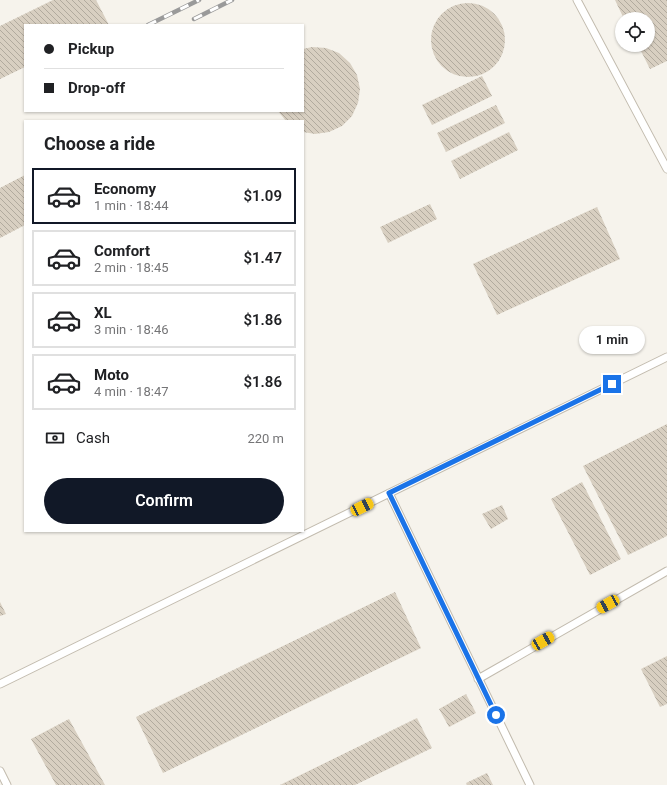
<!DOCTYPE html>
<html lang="en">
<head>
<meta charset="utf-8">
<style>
  :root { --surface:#fff; --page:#f6f6f6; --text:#202124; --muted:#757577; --line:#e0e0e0; --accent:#111827 }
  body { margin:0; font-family:Roboto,sans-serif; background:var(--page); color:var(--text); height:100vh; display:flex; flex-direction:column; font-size:15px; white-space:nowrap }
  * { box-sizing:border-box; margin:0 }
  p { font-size:13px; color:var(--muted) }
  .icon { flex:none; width:22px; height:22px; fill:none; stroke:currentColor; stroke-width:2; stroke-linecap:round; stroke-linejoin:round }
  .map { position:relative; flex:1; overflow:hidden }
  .side { position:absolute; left:24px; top:120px; width:280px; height:412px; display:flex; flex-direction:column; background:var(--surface); border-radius:0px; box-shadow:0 1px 3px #0004 }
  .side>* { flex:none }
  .guide { position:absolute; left:24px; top:24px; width:280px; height:88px; border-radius:0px; box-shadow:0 1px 3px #0004; display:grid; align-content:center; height:88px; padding:0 20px; background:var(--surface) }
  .controls { position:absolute; left:615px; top:12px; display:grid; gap:8px }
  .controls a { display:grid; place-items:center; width:40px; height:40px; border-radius:50%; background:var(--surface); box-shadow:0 1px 3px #0004; font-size:20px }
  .end { position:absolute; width:18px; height:18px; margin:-9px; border:5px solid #1a73e8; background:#fff; box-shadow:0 0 0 2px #fff }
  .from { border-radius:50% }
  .bubble { position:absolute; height:28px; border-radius:14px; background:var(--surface); box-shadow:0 1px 3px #0004; font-size:13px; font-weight:600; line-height:28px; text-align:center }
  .car { position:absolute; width:12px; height:24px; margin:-12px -6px; border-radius:5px; box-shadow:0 0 3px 1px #0007; background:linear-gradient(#f5c518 24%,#345 0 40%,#f5c518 0 76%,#345 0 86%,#f5c518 0) }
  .guide b { display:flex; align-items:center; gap:14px; height:38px; font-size:15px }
  .guide b+b { border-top:1px solid var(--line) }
  .guide i { width:10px; height:10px; background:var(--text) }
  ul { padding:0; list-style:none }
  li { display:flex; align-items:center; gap:12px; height:56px; margin:0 8px 6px; padding:0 12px; border:2px solid var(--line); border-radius:0px }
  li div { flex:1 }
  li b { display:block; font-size:15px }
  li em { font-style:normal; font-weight:600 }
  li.active { border-color:var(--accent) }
  li>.icon { width:36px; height:36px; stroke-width:1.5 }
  h2 { padding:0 20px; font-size:18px; line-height:48px }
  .pay { display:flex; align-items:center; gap:10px; height:44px; padding:0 20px; font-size:15px }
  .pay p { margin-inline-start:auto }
  .cta { display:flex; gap:8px; margin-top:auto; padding:8px 20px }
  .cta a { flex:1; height:46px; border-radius:24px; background:var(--accent); color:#fff; font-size:16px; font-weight:600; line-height:46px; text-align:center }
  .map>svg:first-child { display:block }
</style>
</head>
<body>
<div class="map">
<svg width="667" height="785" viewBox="0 0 667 785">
  <defs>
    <pattern id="building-back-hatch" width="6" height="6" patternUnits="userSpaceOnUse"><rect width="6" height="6" fill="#d8cfc1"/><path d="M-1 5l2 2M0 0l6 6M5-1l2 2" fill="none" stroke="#b1aa9e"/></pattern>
  </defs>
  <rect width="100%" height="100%" fill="#f6f3ec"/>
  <path fill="url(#building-back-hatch)" d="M 53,0 L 96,0 L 109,25 L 25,25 L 25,67 L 0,79 L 0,26 Z
    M 615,0 L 667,0 L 667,61 L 650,69 L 638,45 L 648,45 L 648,19 L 624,19 Z
    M431 40a37 37 0 1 1 74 0a37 37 0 1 1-74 0Z
    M 312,47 L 326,48 L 339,53 L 350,63 L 357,75 L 360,89 L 358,103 L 352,116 L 342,126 L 329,132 L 315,134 L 303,132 L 303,121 L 286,121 L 278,111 L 303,111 L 303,49 Z
    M 482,76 L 492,96 L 432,125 L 422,105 Z
    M 496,105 L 505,123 L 446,152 L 437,133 Z
    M 509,132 L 518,150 L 460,179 L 451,161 Z
    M 25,175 L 25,225 L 0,238 L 0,188 Z
    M 430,204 L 437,219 L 388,243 L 380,227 Z
    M 597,207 L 620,259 L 497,315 L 473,264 Z
    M 667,424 L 667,536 L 628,555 L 583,466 Z
    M 582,482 L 621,559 L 590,575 L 551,499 Z
    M 502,505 L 508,519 L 491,529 L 482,514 Z
    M 395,592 L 421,648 L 163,773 L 136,717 Z
    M 0,602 L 6,614 L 0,616 Z
    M 667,656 L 667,704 L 660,707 L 641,669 Z
    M 466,694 L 476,713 L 449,727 L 439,709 Z
    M 417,718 L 432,748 L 355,785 L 280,785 Z
    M 69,719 L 105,785 L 56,785 L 31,739 Z
    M 487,773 L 493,785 L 467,785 L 466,783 Z"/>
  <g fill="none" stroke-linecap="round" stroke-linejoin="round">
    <defs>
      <path id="lane" d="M 577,0 L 667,169
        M 389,493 L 530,785
        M 478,679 L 667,571
        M 0,684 L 667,357
        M 0,771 L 7,785"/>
    </defs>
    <use href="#lane" stroke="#c2bbae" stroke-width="9"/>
    <use href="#lane" stroke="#fff" stroke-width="7"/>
    <defs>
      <path id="rail" d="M 194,19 L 232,0
        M 148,25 L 199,0"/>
    </defs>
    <use href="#rail" stroke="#9a9a9a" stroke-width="4.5"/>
    <use href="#rail" stroke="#fff" stroke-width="3" stroke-dasharray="9" stroke-linecap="butt"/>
  </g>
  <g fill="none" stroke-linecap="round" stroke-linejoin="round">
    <path stroke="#1a73e8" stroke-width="5" d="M 496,715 L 389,493 L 612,384"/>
  </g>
</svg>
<div class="controls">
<a><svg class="icon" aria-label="locate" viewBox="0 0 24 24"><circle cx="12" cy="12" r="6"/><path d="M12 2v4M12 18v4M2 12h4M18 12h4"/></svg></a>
</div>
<i class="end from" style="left:496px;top:715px"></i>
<i class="end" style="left:612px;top:384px"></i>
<div class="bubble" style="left:579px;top:326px;width:66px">1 min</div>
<i class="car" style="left:362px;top:507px;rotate:64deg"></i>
<i class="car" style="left:608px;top:604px;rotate:241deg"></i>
<i class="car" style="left:543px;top:641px;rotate:60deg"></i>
<div class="guide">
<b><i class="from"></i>Pickup</b>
<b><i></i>Drop-off</b>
</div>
<section class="side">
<h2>Choose a ride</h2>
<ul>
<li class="active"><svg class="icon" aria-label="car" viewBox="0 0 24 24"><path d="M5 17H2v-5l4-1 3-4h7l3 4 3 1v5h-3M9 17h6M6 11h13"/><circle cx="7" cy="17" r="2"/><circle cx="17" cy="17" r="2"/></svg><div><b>Economy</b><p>1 min · 18:44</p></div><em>$1.09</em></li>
<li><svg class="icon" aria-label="car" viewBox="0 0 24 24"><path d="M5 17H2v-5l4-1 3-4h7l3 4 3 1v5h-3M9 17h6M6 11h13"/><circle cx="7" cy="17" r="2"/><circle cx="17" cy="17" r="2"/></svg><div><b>Comfort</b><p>2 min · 18:45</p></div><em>$1.47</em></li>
<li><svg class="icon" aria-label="car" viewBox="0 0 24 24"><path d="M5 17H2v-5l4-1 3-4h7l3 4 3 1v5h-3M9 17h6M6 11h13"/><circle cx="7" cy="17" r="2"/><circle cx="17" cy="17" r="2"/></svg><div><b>XL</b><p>3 min · 18:46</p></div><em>$1.86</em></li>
<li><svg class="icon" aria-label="car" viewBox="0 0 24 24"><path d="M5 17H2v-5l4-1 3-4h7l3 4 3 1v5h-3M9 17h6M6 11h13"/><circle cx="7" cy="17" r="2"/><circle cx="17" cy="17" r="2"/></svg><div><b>Moto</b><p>4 min · 18:47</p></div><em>$1.86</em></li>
</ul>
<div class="pay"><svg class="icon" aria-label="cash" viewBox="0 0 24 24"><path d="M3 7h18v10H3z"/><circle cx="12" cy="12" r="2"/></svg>Cash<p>220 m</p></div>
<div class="cta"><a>Confirm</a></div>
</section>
</div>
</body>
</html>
